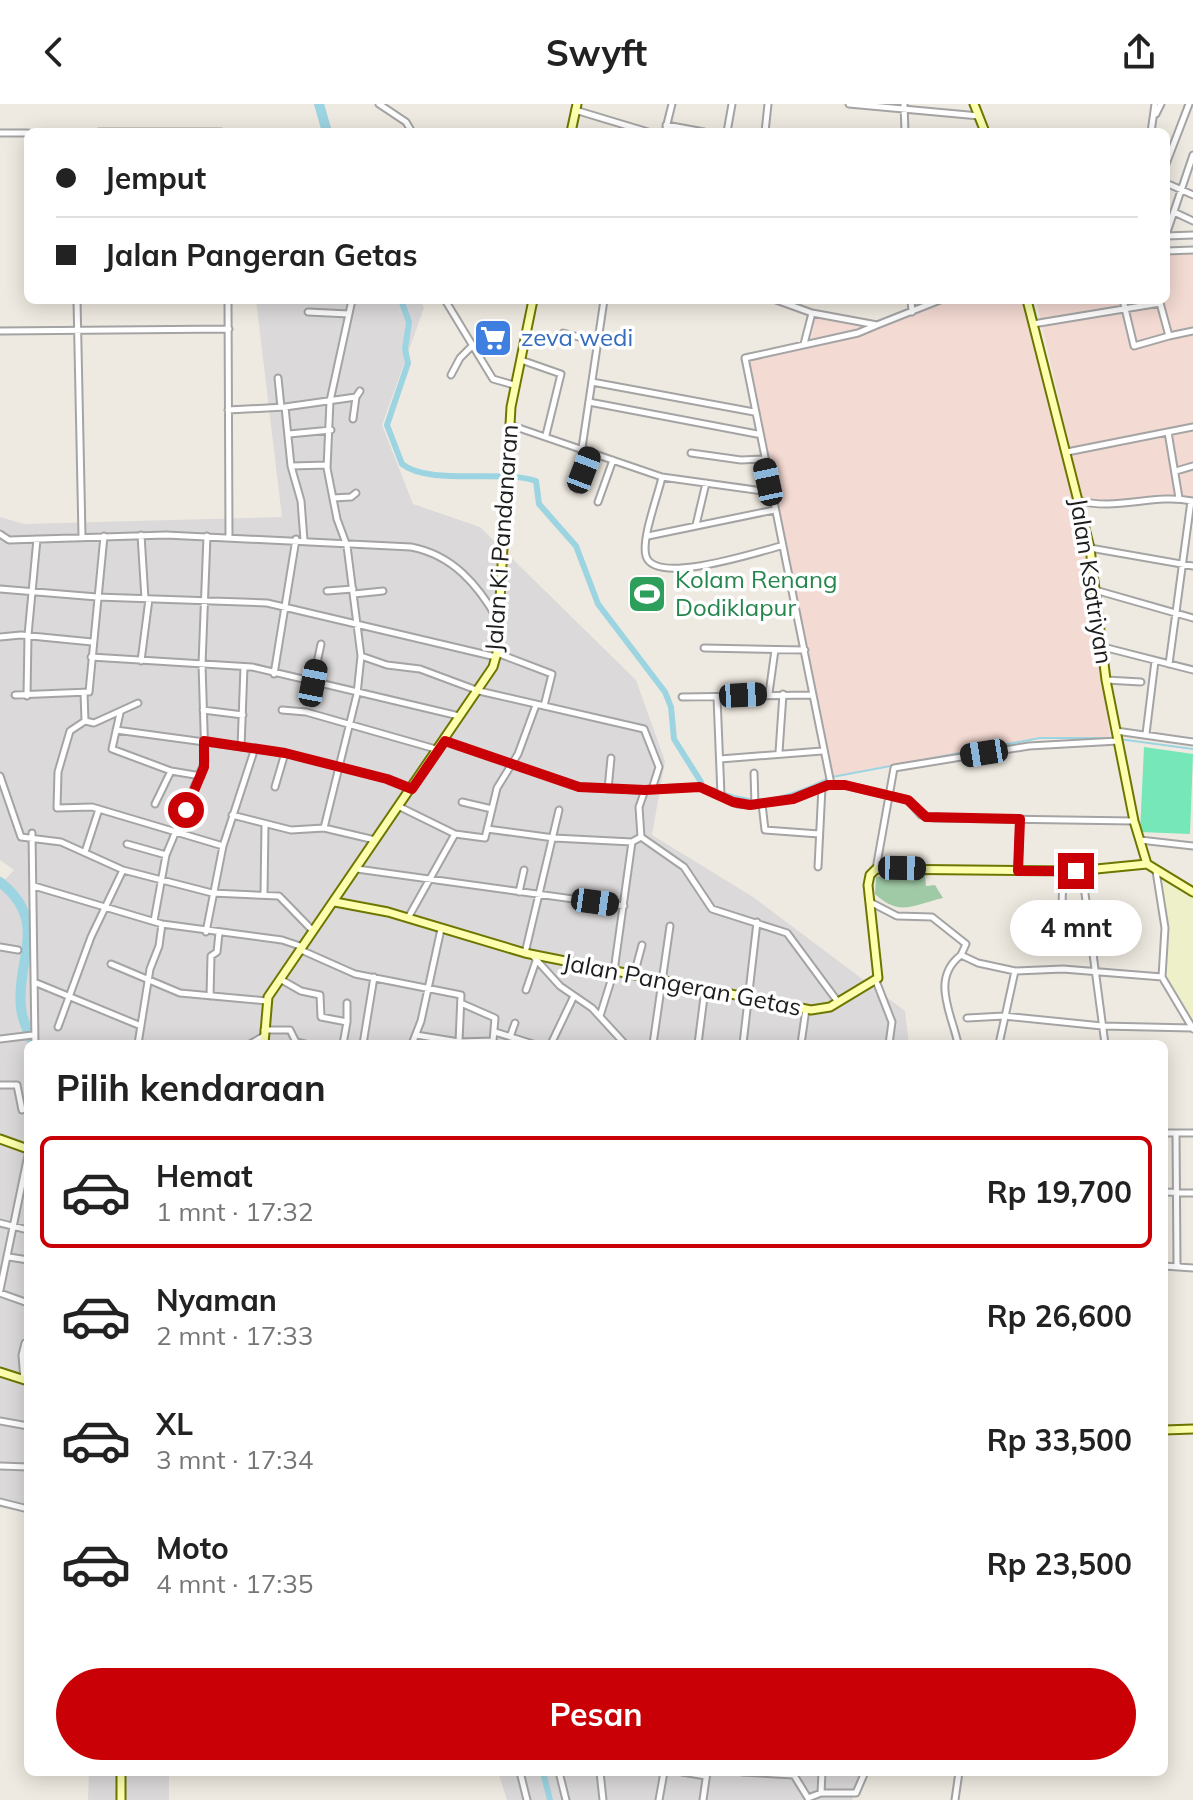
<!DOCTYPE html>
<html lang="id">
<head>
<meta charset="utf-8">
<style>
  :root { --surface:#fff; --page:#f2f2f2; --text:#222; --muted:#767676; --line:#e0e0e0; --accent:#c90005 }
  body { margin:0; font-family:Mulish,sans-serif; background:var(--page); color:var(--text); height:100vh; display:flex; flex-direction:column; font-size:30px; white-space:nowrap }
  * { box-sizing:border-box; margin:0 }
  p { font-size:26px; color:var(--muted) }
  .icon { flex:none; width:44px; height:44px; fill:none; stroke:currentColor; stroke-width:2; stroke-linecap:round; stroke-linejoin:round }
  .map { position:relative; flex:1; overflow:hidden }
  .drawer { position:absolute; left:24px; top:936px; width:1144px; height:736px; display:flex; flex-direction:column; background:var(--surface); border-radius:12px; box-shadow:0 4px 20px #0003 }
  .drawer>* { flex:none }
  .top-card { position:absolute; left:24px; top:24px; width:1146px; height:176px; border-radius:12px; box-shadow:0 4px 20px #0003; display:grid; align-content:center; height:176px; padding:0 32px; background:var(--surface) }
  .end { position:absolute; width:36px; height:36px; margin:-18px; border:10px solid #c90005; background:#fff; box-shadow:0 0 0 4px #fff }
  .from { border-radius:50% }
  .bubble { position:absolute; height:56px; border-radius:28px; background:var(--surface); box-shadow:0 4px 20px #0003; font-size:26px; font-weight:700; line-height:56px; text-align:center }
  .car { position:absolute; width:24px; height:48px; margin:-24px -12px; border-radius:10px; box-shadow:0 0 6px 2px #0007; background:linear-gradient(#222 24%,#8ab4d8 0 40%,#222 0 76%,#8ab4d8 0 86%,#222 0) }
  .top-card b { display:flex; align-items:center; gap:28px; height:76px; font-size:30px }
  .top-card b+b { border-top:2px solid var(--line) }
  .top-card i { width:20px; height:20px; background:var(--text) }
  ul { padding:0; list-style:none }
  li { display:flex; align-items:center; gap:24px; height:112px; margin:0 16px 12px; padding:0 16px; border:4px solid transparent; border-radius:12px }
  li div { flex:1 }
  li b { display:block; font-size:30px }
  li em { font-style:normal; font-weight:700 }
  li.selected { border-color:var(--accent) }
  li>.icon { width:72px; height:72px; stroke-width:1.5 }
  h2 { padding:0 32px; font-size:36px; line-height:96px }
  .button { display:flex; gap:16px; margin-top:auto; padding:16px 32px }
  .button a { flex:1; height:92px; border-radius:48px; background:var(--accent); color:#fff; font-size:32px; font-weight:700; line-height:92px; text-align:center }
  header { display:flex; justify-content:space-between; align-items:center; height:104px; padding:0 32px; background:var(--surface); font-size:36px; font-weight:700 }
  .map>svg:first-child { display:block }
</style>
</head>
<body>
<header><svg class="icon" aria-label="back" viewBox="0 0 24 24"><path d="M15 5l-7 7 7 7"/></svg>Swyft<svg class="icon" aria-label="share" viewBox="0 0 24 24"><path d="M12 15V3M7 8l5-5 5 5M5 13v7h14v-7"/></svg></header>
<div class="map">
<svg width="1193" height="1696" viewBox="0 0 1193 1696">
  <rect width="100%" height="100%" fill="#efeae1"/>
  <path fill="#dbd9d9" d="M 256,196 L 420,196 L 424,204 L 382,321 L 413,400 L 480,423 L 636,576 L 665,657 L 652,731 L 753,793 L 905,907 L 909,940 L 28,940 L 28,1408 L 0,1399 L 0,781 L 14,766 L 0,756 L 0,413 L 24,420 L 282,413 Z
    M 89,1668 L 169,1668 L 169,1696 L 88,1696 Z
    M 498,1668 L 865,1668 L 852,1696 L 507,1696 Z"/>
  <path fill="#f3dad2" d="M 1193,146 L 1193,394 L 1160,390 L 1095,399 L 1086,397 L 1082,394 L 1036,196 L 1166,196 L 1166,147 Z
    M 945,196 L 1024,196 L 1087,443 L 1110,634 L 1040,634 L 834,672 L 823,641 L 749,257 L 810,240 L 816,211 L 884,221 Z"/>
  <path fill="#eef0ca" d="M 1156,767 L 1193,788 L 1193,927 L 1162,873 L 1165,840 Z"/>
  <path fill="#a0caa5" d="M 936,768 L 925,772 L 926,782 L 935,781 L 943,794 C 912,801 900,813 875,790 L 876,773 Z"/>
  <path fill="#76e7b9" d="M 1144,643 L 1193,650 L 1190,730 L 1140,728 Z"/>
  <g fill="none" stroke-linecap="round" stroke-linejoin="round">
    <path stroke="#9dd4e2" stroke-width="2" d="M 1119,635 L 1193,645
      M 832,673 L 1040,634 L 1110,634
      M 714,684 C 754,705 787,694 827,675"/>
    <path stroke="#9dd4e2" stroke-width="6" d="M 401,196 L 409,218 L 405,245 L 408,259 L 387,321 L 402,360 C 429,382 503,365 536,377 L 539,400 L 576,442 L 598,500 L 665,588 L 671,603 L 674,635 L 701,678
      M 543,1668 L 550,1696"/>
    <path stroke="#9dd4e2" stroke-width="10" d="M 319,0 L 327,28
      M 0,778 C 50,818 16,853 21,904 C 22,916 29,929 33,940"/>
    <defs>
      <path id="street" d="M 379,0 L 406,18 L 412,28
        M 849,0 L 979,12
        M 904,0 L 905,28
        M 575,6 L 648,28
        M 1156,10 L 1161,0
        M 666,21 L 704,28
        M 99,28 L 221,28
        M 665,28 L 672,0
        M 727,28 L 732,0
        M 765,28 L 768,0
        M 1151,28 L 1155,0
        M 0,29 L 28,29
        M 1166,60 L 1189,0
        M 1166,79 L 1193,91
        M 1174,108 L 1193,117
        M 1166,131 L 1193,51
        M 1166,132 L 1193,131
        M 1166,147 L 1193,146
        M 77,196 L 82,432
        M 228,196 L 229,433
        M 445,196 L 493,275 L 514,281
        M 776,196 L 812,209 L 877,221 L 940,196
        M 911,196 L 912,208
        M 1123,196 L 1134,242 L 1169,232 L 1160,199
        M 308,208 L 349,210
        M 1033,220 L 1160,199
        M 0,227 L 229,225
        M 563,229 L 598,238
        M 1169,232 L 1193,227
        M 804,240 L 812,209
        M 521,256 L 561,270 L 546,331
        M 451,271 L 460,254 L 472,242
        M 278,274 L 281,303
        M 592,278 L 754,308
        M 589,298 L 757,330
        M 285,303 L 291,362 L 301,397 L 304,436
        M 228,306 L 285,303 L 356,293 L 360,287
        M 353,315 L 356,293
        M 510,321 L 662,373 C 658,392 641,435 646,452 C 655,482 757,448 781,442
        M 1168,328 L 1179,394
        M 289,330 L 331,326
        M 582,344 L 604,196
        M 1067,348 L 1193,323
        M 691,349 L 741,356 L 763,355
        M 291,362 L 327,361
        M 1176,367 L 1193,362
        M 662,373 L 770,388
        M 577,385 L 591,347
        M 333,394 L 351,393 L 356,389
        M 1078,396 C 1115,408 1153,389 1192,397
        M 598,398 L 613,356
        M 696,421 L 706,379
        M 0,430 L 9,436 L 166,431 L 411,443 C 453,451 478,481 498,516
        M 141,431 L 145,495
        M 648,432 L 774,406
        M 1090,444 L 1193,462
        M 0,485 L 97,493 L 267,499 L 496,553
        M 1095,486 L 1193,514
        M 327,487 L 353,485
        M 354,490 L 383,487
        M 0,533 L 21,531 L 92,538
        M 1103,543 L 1193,566
        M 704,544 L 805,546
        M 497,549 L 552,570 L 544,602
        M 361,552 L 387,561 L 420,565 L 479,587 L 644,625 L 659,663 L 652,685
        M 91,553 L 252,563 L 459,612
        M 141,557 L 149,495
        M 1169,560 L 1191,397
        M 274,570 L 296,435
        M 1106,576 L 1141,578
        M 313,578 L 321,540
        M 84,589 L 85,617 L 70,627 L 58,668 L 57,704 L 92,703 L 223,742
        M 769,589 L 775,546
        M 15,591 L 89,588 L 104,432
        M 27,592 L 28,531 L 37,435
        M 682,593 L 811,591
        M 717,593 L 721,691
        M 203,606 L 243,611
        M 282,606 L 306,608 L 439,646
        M 120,609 L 112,645 L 171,667 L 201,672
        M 85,617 L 94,619 L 138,599
        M 116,626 L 285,649 L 387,675 L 411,685
        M 1116,627 L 1193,638
        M 1146,630 L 1155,557
        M 445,637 L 579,683 L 636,686 L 700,683 L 737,700 L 750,701 L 793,695 L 828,681 L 845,681 L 908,696 L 921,711 L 933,714 L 1133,717
        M 241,643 L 244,563
        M 779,648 L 783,590
        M 720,655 L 822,647
        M 754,669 L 755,701
        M 0,672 L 21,733 L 61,738 L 123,766 L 91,833 L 58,923
        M 831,680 L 745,254 L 858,229 L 877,221
        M 275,683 L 285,649
        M 608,685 L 611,654
        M 462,698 L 492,705
        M 155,700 L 171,667
        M 762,700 L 765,726 L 819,730
        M 400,703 L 455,730 L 485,734 L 497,684 L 518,650 L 536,601
        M 232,711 L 291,726 L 324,724 L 375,736
        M 324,724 L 357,590 L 361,552 L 347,442 L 337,415 L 327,364 L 330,297 L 352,196
        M 487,725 L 554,734 L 632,738
        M 32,729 L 35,940
        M 641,733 L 684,763 L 712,805 L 787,829 L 838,898
        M 1140,736 L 1193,742
        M 127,740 L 166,751
        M 85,748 L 99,705
        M 818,763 L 822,683
        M 357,765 L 624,802
        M 876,765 L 894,664 L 1029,642 L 1118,637
        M 123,766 L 212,789 L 279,792 L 313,827
        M 1018,767 L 1020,715
        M 1082,767 L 1105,940
        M 1156,767 L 1165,824 L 1162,873 L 1193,925
        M 34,782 L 162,820 L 282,836 L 303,843
        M 519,788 L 524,766
        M 264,790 L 265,720
        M 870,798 L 897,812 L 932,813 L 966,840 L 961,851 L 978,859 L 1015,867 L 1063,865 L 1162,873
        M 1037,807 L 1062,803 L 1063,767
        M 408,814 L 455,730
        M 154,817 L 166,751 L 205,657 L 202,560 L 207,432
        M 206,828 L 223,742 L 255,644
        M 0,843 L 18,846
        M 301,846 L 355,870 L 461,891 L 459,938
        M 525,849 L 559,706
        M 533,852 L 560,882 L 592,904 L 625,940
        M 111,860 L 180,889 L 267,897
        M 634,871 L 642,841
        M 280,875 L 301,887 L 320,891 L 321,913 L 347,918 L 343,940
        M 876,877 L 892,918 L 889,940
        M 34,878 L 141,922
        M 526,886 L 536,857
        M 210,892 L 211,852 L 217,848 L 219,829
        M 600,912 L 614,867 L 632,738 L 641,733 L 639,703 L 645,686
        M 967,914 L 1004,912 L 1102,922 L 1192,924
        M 347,918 L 347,899
        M 264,926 L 290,926 L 296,938 L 305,940
        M 495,928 L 533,940
        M 416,931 L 459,938 L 493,937 L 495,914 L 463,900
        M 510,933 L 515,919
        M 0,935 L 33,931
        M 138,940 L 150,865 L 159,842 L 162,820
        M 250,940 L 264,932
        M 363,940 L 374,873
        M 412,940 L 421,917 L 441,825
        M 551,940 L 573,894
        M 653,940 L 670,822
        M 698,940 L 705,885
        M 743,940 L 757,818
        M 801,940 L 806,905
        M 958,940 C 952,910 930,875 961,851
        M 999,940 L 1015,867
        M 0,981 L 17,981 L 22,1006
        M 1164,1029 L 1193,1029
        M 1176,1029 L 1177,1162
        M 1164,1088 L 1193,1089
        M 0,1119 L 28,1126
        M 9,1153 L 28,1156
        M 1164,1162 L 1193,1164
        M 0,1186 L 28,1051
        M 0,1189 L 28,1199
        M 24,1276 L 22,1251 L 25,1239
        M 0,1317 L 28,1322
        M 0,1362 L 28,1363
        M 0,1398 L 28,1405
        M 520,1668 L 527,1696
        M 559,1668 L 566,1696
        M 600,1668 L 603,1696
        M 682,1668 L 706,1672
        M 742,1668 L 794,1671
        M 792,1668 L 808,1694 L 821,1689 L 856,1689 L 865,1668
        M 821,1689 L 822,1668
        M 659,1696 L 664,1668
        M 703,1696 L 707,1668
        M 955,1696 L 959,1668"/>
      <path id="secondary" d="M 974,0 L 985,28
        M 571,28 L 577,0
        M 1027,196 L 1090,444 L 1106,576 L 1134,717 L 1147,760
        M 335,798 L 388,808 L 525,849 L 811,906 L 830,903 L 878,874 L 868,781 L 870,771 L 876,765 L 1076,767 L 1147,760 L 1193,788
        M 264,940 L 268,893 L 493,563 L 497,549 L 511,303 L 533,196
        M 0,1035 L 28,1045
        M 0,1268 L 28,1277
        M 1164,1326 L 1193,1325
        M 121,1668 L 121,1696"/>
    </defs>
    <use href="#street" stroke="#a4a4a4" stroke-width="9"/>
    <use href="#secondary" stroke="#6d7700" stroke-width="11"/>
    <use href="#street" stroke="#fff" stroke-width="5"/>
    <use href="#secondary" stroke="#fdffaf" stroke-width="7"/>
  </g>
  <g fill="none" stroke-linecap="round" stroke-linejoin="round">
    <path stroke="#c90005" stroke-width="10" d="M 186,706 L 204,663 L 204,637 L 285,649 L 387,675 L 412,685 L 445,637 L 579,683 L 645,686 L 700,683 L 733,698 L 750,701 L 793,695 L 828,681 L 845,681 L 908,696 L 926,713 L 1020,715 L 1018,767 L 1076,767"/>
  </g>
  <defs>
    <symbol id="supermarket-square" viewBox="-11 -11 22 22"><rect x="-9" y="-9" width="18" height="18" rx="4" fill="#3f7fe0" stroke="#fff"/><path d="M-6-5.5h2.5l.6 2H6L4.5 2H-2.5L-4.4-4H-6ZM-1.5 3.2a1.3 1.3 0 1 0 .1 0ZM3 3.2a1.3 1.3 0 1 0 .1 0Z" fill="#fff"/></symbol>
    <symbol id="stadium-square" viewBox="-11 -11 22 22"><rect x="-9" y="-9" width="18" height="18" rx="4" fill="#2e9e5b" stroke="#fff"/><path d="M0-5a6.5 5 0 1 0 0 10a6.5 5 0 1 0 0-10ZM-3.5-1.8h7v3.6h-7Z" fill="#fff"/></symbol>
  </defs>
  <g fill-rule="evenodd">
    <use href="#supermarket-square" x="471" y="212" width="44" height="44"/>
    <use href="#stadium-square" x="625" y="468" width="44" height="44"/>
  </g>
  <g text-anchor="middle" stroke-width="7" stroke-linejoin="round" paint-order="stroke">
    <g font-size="24" fill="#366cbe" stroke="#fff" text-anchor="start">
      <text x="521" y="242">zeva wedi</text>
    </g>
    <g font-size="24" fill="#1d1d1d" stroke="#fff">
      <text transform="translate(502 434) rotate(-86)" y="8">Jalan Ki Pandanaran</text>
      <text transform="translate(1091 477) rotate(81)" y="8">Jalan Ksatriyan</text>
      <text transform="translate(682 881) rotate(11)" y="8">Jalan Pangeran Getas</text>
    </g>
    <g font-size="24" fill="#27864d" stroke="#fff" text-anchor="start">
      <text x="675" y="484">Kolam Renang<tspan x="675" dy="28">Dodiklapur</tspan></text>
    </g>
  </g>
</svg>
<i class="end from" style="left:186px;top:706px"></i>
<i class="end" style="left:1076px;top:767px"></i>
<div class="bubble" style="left:1010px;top:796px;width:132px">4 mnt</div>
<i class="car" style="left:584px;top:366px;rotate:21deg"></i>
<i class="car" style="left:768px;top:378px;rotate:348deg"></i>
<i class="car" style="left:313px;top:579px;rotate:11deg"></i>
<i class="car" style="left:743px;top:591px;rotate:87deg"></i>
<i class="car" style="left:984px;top:649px;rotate:261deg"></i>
<i class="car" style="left:902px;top:764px;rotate:91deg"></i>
<i class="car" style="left:595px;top:798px;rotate:98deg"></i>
<div class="top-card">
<b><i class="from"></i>Jemput</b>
<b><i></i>Jalan Pangeran Getas</b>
</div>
<section class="drawer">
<h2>Pilih kendaraan</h2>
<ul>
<li class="selected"><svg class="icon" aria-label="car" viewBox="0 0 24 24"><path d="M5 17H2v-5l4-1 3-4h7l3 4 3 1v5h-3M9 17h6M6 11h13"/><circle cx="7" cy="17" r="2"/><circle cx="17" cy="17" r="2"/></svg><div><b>Hemat</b><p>1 mnt · 17:32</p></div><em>Rp 19,700</em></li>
<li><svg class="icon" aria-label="car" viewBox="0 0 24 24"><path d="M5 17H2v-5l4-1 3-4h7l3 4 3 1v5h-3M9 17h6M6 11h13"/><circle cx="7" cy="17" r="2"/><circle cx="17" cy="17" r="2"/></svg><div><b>Nyaman</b><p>2 mnt · 17:33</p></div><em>Rp 26,600</em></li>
<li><svg class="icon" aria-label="car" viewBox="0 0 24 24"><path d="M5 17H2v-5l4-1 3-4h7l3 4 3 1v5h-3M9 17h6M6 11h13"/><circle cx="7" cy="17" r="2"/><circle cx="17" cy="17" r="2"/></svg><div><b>XL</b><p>3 mnt · 17:34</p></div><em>Rp 33,500</em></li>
<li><svg class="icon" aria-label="car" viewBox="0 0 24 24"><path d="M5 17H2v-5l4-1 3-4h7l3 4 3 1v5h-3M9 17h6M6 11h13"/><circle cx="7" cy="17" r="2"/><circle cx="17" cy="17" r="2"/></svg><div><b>Moto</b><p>4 mnt · 17:35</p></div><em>Rp 23,500</em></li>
</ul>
<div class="button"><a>Pesan</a></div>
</section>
</div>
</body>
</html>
